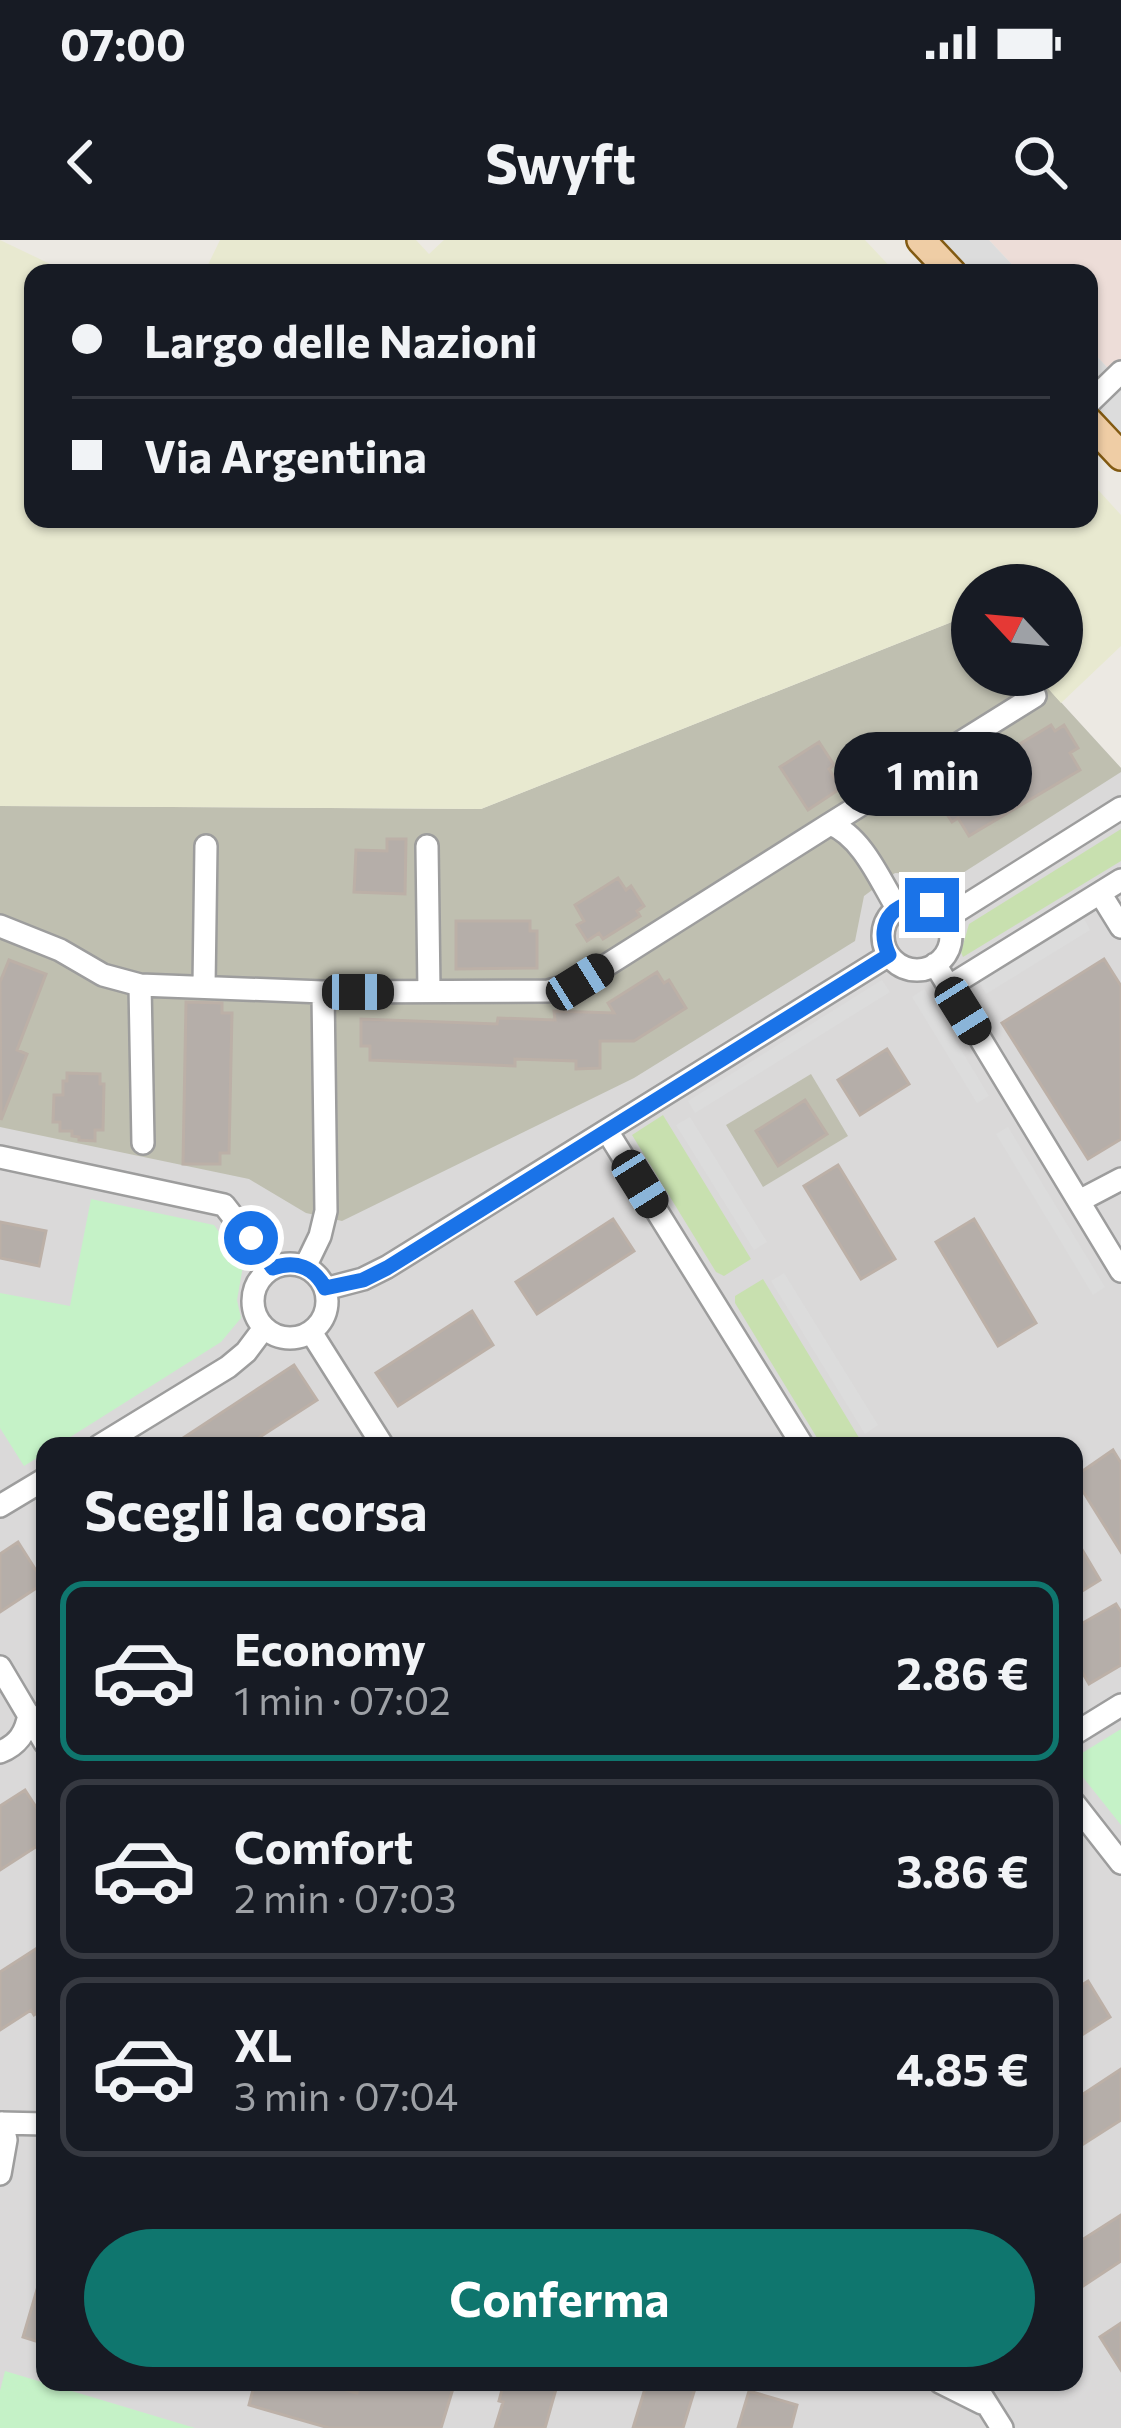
<!DOCTYPE html>
<html lang="it">
<head>
<meta charset="utf-8">
<style>
  :root { --surface:#171b24; --page:#20242c; --text:#f1f3f6; --muted:#9ea1a6; --line:#363941; --accent:#0f766e }
  body { margin:0; font-family:Commissioner,sans-serif; background:var(--page); color:var(--text); height:100vh; display:flex; flex-direction:column; font-size:45px; white-space:nowrap }
  * { box-sizing:border-box; margin:0 }
  p { font-size:39px; color:var(--muted) }
  .icon { flex:none; width:66px; height:66px; fill:none; stroke:currentColor; stroke-width:2; stroke-linecap:round; stroke-linejoin:round }
  .map { position:relative; flex:1; overflow:hidden }
  .details { position:absolute; left:36px; top:1197px; width:1047px; height:954px; display:flex; flex-direction:column; background:var(--surface); border-radius:24px; box-shadow:0 3px 9px #0004 }
  .details>* { flex:none }
  .top-card { position:absolute; left:24px; top:24px; width:1074px; height:264px; border-radius:24px; box-shadow:0 3px 9px #0004; display:grid; align-content:center; height:264px; padding:0 48px; background:var(--surface) }
  .needle { width:78px; rotate:296deg }
  .controls { position:absolute; left:951px; top:324px; display:grid; gap:24px }
  .controls a { display:grid; place-items:center; width:132px; height:132px; border-radius:50%; background:var(--surface); box-shadow:0 3px 9px #0004; font-size:60px }
  .end { position:absolute; width:54px; height:54px; margin:-27px; border:15px solid #1a73e8; background:#fff; box-shadow:0 0 0 6px #fff }
  .from { border-radius:50% }
  .bubble { position:absolute; height:84px; border-radius:42px; background:var(--surface); box-shadow:0 3px 9px #0004; font-size:39px; font-weight:700; line-height:84px; text-align:center }
  .car { position:absolute; width:36px; height:72px; margin:-36px -18px; border-radius:15px; box-shadow:0 0 9px 3px #0007; background:linear-gradient(#222 24%,#8ab4d8 0 40%,#222 0 76%,#8ab4d8 0 86%,#222 0) }
  .top-card b { display:flex; align-items:center; gap:42px; height:114px; font-size:45px }
  .top-card b+b { border-top:3px solid var(--line) }
  .top-card i { width:30px; height:30px; background:var(--text) }
  ul { padding:0; list-style:none }
  li { display:flex; align-items:center; gap:36px; height:180px; margin:0 24px 18px; padding:0 24px; border:6px solid var(--line); border-radius:24px }
  li div { flex:1 }
  li b { display:block; font-size:45px }
  li em { font-style:normal; font-weight:700 }
  li.current { border-color:var(--accent) }
  li>.icon { width:108px; height:108px; stroke-width:1.5 }
  h2 { padding:0 48px; font-size:54px; line-height:144px }
  .button { display:flex; gap:24px; margin-top:auto; padding:24px 48px }
  .button a { flex:1; height:138px; border-radius:72px; background:var(--accent); color:#fff; font-size:48px; font-weight:700; line-height:138px; text-align:center }
  .status { display:flex; justify-content:space-between; align-items:center; height:84px; padding:0 60px; background:var(--surface); direction:ltr }
  .status svg { height:33px; fill:currentColor }
  header { display:flex; justify-content:space-between; align-items:center; height:156px; padding:0 48px; background:var(--surface); font-size:54px; font-weight:700 }
  .map>svg:first-child { display:block }
</style>
</head>
<body>
<div class="status"><b>07:00</b><svg viewBox="0 0 49 12"><path d="M0 12V9h3v3zM5 12V6h3v6zM10 12V3h3v9zM15 12V0h3v12zM26 1h20v11H26zM47 4h2v5h-2z"/></svg></div>
<header><svg class="icon" aria-label="back" viewBox="0 0 24 24"><path d="M15 5l-7 7 7 7"/></svg>Swyft<svg class="icon" aria-label="search" viewBox="0 0 24 24"><circle cx="10" cy="10" r="6"/><path d="M15 15l6 6"/></svg></header>
<div class="map">
<svg width="1121" height="2188" viewBox="0 0 1121 2188">
  <rect width="100%" height="100%" fill="#ece9e3"/>
  <path fill="#dad9d9" fill-rule="evenodd" d="M 972,374 L 972,435 L 1036,435 L 1121,528 L 1121,2188 L 0,2188 L 0,566 L 481,569 ZM 45,1206 L 1074,1206 L 1074,2142 L 45,2142 Z"/>
  <path fill="#edddd8" d="M 989,0 L 1121,0 L 1121,142 L 1089,108 L 1089,33 L 1020,33 Z"/>
  <path fill="#bfbfb0" d="M 972,374 L 972,435 L 1036,435 L 1121,528 L 1121,532 L 958,636 L 895,633 L 864,656 L 855,701 L 634,838 L 342,981 L 306,973 L 249,939 L 0,887 L 0,566 L 481,569 Z
    M 811,834 L 848,896 L 763,947 L 726,885 Z"/>
  <path fill="#e8e9d0" d="M 0,0 L 69,33 L 33,33 L 33,279 L 1089,279 L 1089,240 L 1121,275 L 1121,406 L 1061,463 L 1036,435 L 1062,435 L 1062,345 L 972,345 L 972,374 L 481,569 L 0,566 Z
    M 220,0 L 416,0 L 429,14 L 444,0 L 865,0 L 896,33 L 204,33 Z"/>
  <path fill="#c8e0af" d="M 1121,589 L 1121,621 L 963,717 L 961,712 L 969,684 Z
    M 663,875 L 751,1019 L 724,1036 L 716,1032 L 632,895 Z
    M 763,1039 L 864,1206 L 822,1206 L 735,1063 L 735,1056 Z"/>
  <path fill="#c5f2c7" d="M 91,959 L 214,985 L 243,1026 L 237,1060 L 241,1078 L 221,1102 L 56,1206 L 45,1206 L 45,1213 L 24,1226 L 0,1188 L 0,1053 L 70,1066 Z
    M 1121,1489 L 1121,1585 L 1074,1526 L 1074,1518 Z
    M 5,2131 L 195,2188 L 0,2188 L 0,2151 Z"/>
  <path fill="#dcdcdc" d="M 942,0 L 989,0 L 1020,33 L 972,33 Z
    M 1089,108 L 1121,142 L 1121,195 L 1089,161 Z
    M 1083,677 L 1090,690 L 986,754 L 979,742 Z
    M 882,740 L 890,752 L 695,873 L 688,861 Z
    M 924,749 L 989,856 L 977,863 L 912,757 Z
    M 690,877 L 767,1002 L 754,1010 L 676,885 Z
    M 1008,887 L 1105,1047 L 1093,1055 L 996,894 Z
    M 784,1033 L 878,1185 L 865,1194 L 771,1041 Z"/>
  <path fill="#b5aea9" stroke="#bcb0a7" stroke-width="3" d="M 1051,485 L 1055,491 L 1064,485 L 1078,508 L 1070,513 L 1080,530 L 969,596 L 958,578 L 952,582 L 939,562 L 949,556 L 945,549 Z
    M 819,502 L 834,525 L 829,529 L 841,548 L 808,570 L 780,527 Z
    M 387,599 L 406,599 L 405,654 L 354,652 L 356,610 L 387,611 Z
    M 618,638 L 626,650 L 631,646 L 644,666 L 637,671 L 640,676 L 603,699 L 599,693 L 587,701 L 577,685 L 584,681 L 575,665 Z
    M 456,681 L 530,681 L 530,691 L 537,691 L 537,728 L 456,729 Z
    M 1104,719 L 1121,746 L 1121,899 L 1088,919 L 1002,783 Z
    M 9,720 L 46,734 L 17,810 L 27,814 L 1,880 L 0,742 Z
    M 657,732 L 664,743 L 669,740 L 686,768 L 634,801 L 600,801 L 600,828 L 576,829 L 576,821 L 515,819 L 515,826 L 370,820 L 370,806 L 361,806 L 361,779 L 497,784 L 498,778 L 555,780 L 554,771 L 614,773 L 608,763 Z
    M 186,762 L 222,763 L 222,773 L 232,773 L 229,913 L 220,913 L 220,924 L 183,924 Z
    M 887,809 L 909,844 L 860,875 L 838,840 Z
    M 67,833 L 100,834 L 100,844 L 104,844 L 103,890 L 95,890 L 95,901 L 79,900 L 79,897 L 72,896 L 72,891 L 60,891 L 60,882 L 53,882 L 54,855 L 63,855 L 63,841 L 67,841 Z
    M 805,860 L 827,894 L 778,926 L 756,891 Z
    M 838,925 L 895,1019 L 861,1039 L 804,946 Z
    M 613,979 L 634,1011 L 537,1074 L 516,1042 Z
    M 974,979 L 1036,1083 L 998,1106 L 936,1002 Z
    M 0,982 L 46,991 L 39,1026 L 0,1018 Z
    M 472,1071 L 493,1105 L 398,1166 L 376,1133 Z
    M 294,1125 L 317,1160 L 246,1206 L 171,1206 Z
    M 1113,1210 L 1121,1223 L 1121,1312 L 1074,1237 Z
    M 1074,1296 L 1100,1340 L 1074,1356 Z
    M 18,1302 L 44,1343 L 0,1372 L 0,1314 Z
    M 1116,1364 L 1121,1372 L 1121,1425 L 1089,1444 L 1074,1418 L 1074,1388 Z
    M 25,1550 L 45,1581 L 45,1601 L 0,1630 L 0,1566 Z
    M 45,1703 L 45,1768 L 34,1775 L 31,1770 L 0,1790 L 0,1732 Z
    M 1088,1741 L 1110,1777 L 1074,1800 L 1074,1750 Z
    M 1121,1829 L 1121,1880 L 1074,1910 L 1074,1860 Z
    M 1121,1975 L 1121,2021 L 1074,2052 L 1074,2005 Z
    M 41,2036 L 45,2037 L 45,2104 L 23,2097 Z
    M 1121,2083 L 1121,2130 L 1100,2097 Z
    M 255,2142 L 317,2142 L 357,2153 L 359,2142 L 455,2142 L 441,2188 L 329,2188 L 249,2165 Z
    M 504,2142 L 558,2142 L 545,2188 L 495,2188 L 503,2162 L 499,2161 Z
    M 647,2142 L 697,2142 L 683,2188 L 633,2188 Z
    M 749,2151 L 797,2165 L 791,2188 L 738,2188 Z"/>
  <g fill="none" stroke-linecap="round" stroke-linejoin="round">
    <defs>
      <path id="minor" d="M 1089,163 L 1121,132
        M 830,584 L 1035,456
        M 427,606 L 429,751
        M 1100,653 L 1121,687
        M883 696a34 34 0 1 1 68 0a34 34 0 1 1-68 0Z
        M 946,678 L 1121,568
        M 0,686 L 60,710 L 103,735 L 140,745 L 323,752 L 548,751 L 580,742 L 830,584 C 862,596 880,640 897,668
        M 935,724 L 1121,1031
        M 140,745 L 143,903
        M 204,746 L 206,606
        M 948,747 L 1121,640
        M 607,891 L 803,1206
        M 0,917 L 224,965 L 273,1028
        M 1079,961 L 1121,939
        M253 1061a37 37 0 1 1 74 0a37 37 0 1 1-74 0Z
        M 305,1027 L 320,996 L 326,971 L 323,752
        M 325,1049 L 363,1039 L 387,1027 L 889,715
        M 311,1092 L 383,1206
        M 99,1206 L 228,1127 L 246,1112 L 264,1088
        M 0,1266 L 45,1239
        M 0,1427 L 45,1503
        M 1074,1494 L 1121,1465
        M 0,1512 C 18,1505 26,1493 29,1474
        M 1074,1563 L 1121,1623
        M 0,1883 L 45,1884
        M 0,1934 L 6,1900 L 2,1883
        M 940,2142 L 982,2163
        M 973,2142 L 1002,2188"/>
      <path id="major" d="M 921,0 L 952,33
        M 1089,182 L 1121,216"/>
    </defs>
    <use href="#minor" stroke="#9d9d9d" stroke-width="26"/>
    <use href="#major" stroke="#825a12" stroke-width="32"/>
    <use href="#minor" stroke="#fff" stroke-width="21"/>
    <use href="#major" stroke="#efcda5" stroke-width="27"/>
  </g>
  <g fill="none" stroke-linecap="round" stroke-linejoin="round">
    <path stroke="#1a73e8" stroke-width="15" d="M 251,998 L 273,1028 C 296,1020 314,1027 325,1048 L 363,1040 L 387,1028 L 889,715 C 873,681 897,656 932,665"/>
  </g>
</svg>
<div class="controls">
<a><svg class="needle" viewBox="-14 -14 28 28"><path d="M0-13l5 13h-10z" fill="#e53935"/><path d="M0 13l5-13h-10z" fill="#9ea1a6"/></svg></a>
</div>
<i class="end from" style="left:251px;top:998px"></i>
<i class="end" style="left:932px;top:665px"></i>
<div class="bubble" style="left:834px;top:492px;width:198px">1 min</div>
<i class="car" style="left:580px;top:742px;rotate:58deg"></i>
<i class="car" style="left:358px;top:752px;rotate:90deg"></i>
<i class="car" style="left:963px;top:771px;rotate:148deg"></i>
<i class="car" style="left:640px;top:944px;rotate:148deg"></i>
<div class="top-card">
<b><i class="from"></i>Largo delle Nazioni</b>
<b><i></i>Via Argentina</b>
</div>
<section class="details">
<h2>Scegli la corsa</h2>
<ul>
<li class="current"><svg class="icon" aria-label="car" viewBox="0 0 24 24"><path d="M5 17H2v-5l4-1 3-4h7l3 4 3 1v5h-3M9 17h6M6 11h13"/><circle cx="7" cy="17" r="2"/><circle cx="17" cy="17" r="2"/></svg><div><b>Economy</b><p>1 min · 07:02</p></div><em>2.86 €</em></li>
<li><svg class="icon" aria-label="car" viewBox="0 0 24 24"><path d="M5 17H2v-5l4-1 3-4h7l3 4 3 1v5h-3M9 17h6M6 11h13"/><circle cx="7" cy="17" r="2"/><circle cx="17" cy="17" r="2"/></svg><div><b>Comfort</b><p>2 min · 07:03</p></div><em>3.86 €</em></li>
<li><svg class="icon" aria-label="car" viewBox="0 0 24 24"><path d="M5 17H2v-5l4-1 3-4h7l3 4 3 1v5h-3M9 17h6M6 11h13"/><circle cx="7" cy="17" r="2"/><circle cx="17" cy="17" r="2"/></svg><div><b>XL</b><p>3 min · 07:04</p></div><em>4.85 €</em></li>
</ul>
<div class="button"><a>Conferma</a></div>
</section>
</div>
</body>
</html>
